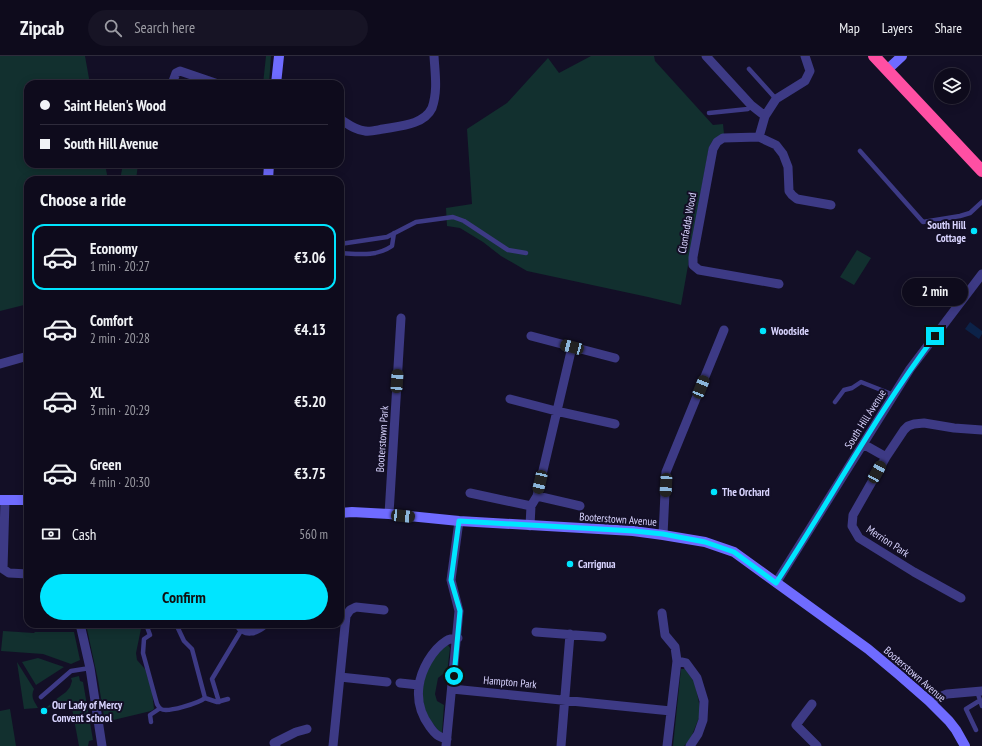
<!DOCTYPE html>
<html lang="en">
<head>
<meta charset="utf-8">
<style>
  :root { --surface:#0e0b1c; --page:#171425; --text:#f1f3f6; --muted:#9b9ba3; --line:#2e2b3b; --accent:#00e5ff }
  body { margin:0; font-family:"PT Sans Narrow",sans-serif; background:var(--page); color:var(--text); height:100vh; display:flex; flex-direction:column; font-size:15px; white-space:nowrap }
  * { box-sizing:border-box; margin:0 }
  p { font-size:13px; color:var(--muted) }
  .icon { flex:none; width:22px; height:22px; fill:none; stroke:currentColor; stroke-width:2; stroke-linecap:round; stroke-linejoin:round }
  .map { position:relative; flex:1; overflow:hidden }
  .sheet { position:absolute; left:24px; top:120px; width:320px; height:452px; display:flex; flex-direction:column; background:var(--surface); border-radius:12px; box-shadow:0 2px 10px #0003,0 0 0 1px var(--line) }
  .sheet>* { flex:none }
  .banner { position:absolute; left:24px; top:24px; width:320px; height:88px; border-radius:12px; box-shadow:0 2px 10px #0003,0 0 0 1px var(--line); display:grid; align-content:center; height:88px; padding:0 16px; background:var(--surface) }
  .buttons { position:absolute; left:934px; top:12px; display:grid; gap:8px }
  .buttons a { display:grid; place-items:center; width:36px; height:36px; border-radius:50%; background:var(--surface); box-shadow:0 2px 10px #0003,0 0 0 1px var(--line); font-size:20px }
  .end { position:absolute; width:18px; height:18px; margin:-9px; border:5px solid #00e5ff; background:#111; box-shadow:0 0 0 2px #111 }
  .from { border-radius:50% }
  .bubble { position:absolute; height:28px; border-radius:14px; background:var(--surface); box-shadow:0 2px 10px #0003,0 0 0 1px var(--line); font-size:13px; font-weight:700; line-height:28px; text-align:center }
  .car { position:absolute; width:12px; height:24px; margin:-12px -6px; border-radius:5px; box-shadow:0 0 3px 1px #0007; background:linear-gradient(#222 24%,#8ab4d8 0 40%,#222 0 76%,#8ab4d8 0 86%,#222 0) }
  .banner b { display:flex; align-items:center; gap:14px; height:38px; font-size:15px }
  .banner b+b { border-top:1px solid var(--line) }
  .banner i { width:10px; height:10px; background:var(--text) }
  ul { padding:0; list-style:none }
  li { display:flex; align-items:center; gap:12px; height:66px; margin:0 8px 6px; padding:0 8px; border:2px solid transparent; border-radius:12px }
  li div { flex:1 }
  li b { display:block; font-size:15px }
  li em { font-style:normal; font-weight:700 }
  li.on { border-color:var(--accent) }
  li>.icon { width:36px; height:36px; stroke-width:1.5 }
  h2 { padding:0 16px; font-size:18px; line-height:48px }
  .pay { display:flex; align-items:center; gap:10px; height:44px; padding:0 16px; font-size:15px }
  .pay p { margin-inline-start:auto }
  .button { display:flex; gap:8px; margin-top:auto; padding:8px 16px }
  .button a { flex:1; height:46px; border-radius:24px; background:var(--accent); color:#111; font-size:16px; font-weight:700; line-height:46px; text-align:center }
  header { display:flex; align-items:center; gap:24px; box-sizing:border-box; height:56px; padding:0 20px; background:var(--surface); border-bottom:1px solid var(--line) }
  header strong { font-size:19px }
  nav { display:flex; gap:22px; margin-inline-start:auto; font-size:14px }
  .search { width:280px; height:36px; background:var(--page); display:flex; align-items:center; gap:10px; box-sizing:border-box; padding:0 14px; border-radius:22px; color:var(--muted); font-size:15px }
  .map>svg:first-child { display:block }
</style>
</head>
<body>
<header>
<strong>Zipcab</strong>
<div class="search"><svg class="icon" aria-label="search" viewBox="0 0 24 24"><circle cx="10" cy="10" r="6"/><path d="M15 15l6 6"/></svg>Search here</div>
<nav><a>Map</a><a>Layers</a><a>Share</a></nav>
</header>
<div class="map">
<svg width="982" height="690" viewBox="0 0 982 690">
  <rect width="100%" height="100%" fill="#130f26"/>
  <path fill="#12302f" d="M 0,0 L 85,0 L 90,28 L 28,28 L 28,108 L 105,108 L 108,124 L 28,124 L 28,248 L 0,255 Z
    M 266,0 L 271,0 L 269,28 L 263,28 Z
    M 591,0 L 654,0 L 655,5 L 713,69 L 723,68 L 724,78 L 713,84 L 709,91 L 681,249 L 648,241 L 527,215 L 501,200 L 483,186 L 460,172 L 447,170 L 446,152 L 472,148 L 467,73 L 507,47 L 548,2 L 559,17 Z
    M 123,108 L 138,108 L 136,124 L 120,124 Z
    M 857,194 L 871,202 L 854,229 L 840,221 Z
    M 104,568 L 142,568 L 136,597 L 137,604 L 145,613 L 152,635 L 154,653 L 151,655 L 105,666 L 98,624 L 87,573 Z
    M 3,575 L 34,577 L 35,576 L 74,576 L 80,604 L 71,608 L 43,598 L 1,595 Z
    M 448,589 L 450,592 L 447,617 L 443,618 L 438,622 L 435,638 L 437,645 L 444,649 L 442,677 L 440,677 C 437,672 432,667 429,662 C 418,644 422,617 435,601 C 438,597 442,593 446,590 Z
    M 38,602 L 64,611 L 36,629 L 22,606 Z
    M 17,606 L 34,633 C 30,642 35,646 38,652 L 24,653 Z
    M 681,613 L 685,613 L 695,627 L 701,657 L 690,684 L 684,690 L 673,690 Z
    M 79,620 L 80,625 L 83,626 L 93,684 L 89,685 L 88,690 L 79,690 L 71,647 L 46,652 L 55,644 L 66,636 L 70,631 L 72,625 L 71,622 Z
    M 10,653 L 16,690 L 0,690 L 0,655 Z"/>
  <path fill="#0c2248" d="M 970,266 L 982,275 L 982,278 L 979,283 L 965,273 Z"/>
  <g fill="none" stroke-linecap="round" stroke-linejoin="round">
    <path stroke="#3d3a85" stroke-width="4.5" d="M 749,13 L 776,43
      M 709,57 L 748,53 L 751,49
      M 860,95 L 923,166 L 960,160 L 970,157 L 982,146
      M 340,188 L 387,181 L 416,166 L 453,161 L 464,165 L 508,194 L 526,197
      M 340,197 C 358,198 376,201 392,190 L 394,177
      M 835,346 L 844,334 L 852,332 L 861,326 L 894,339
      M 146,568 L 150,579 L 144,583 L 143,597 L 157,648 C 158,650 159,652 161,653 C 167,657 199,647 205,642 L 192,593 L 184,585 L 176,568
      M 977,635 L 982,650
      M 41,641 L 71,615 L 90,612
      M 205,642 L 217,646 L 228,643
      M 219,646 L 212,623 L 242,573
      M 151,666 L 150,659 L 159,653
      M 976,674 L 966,653 L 979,645"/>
    <path stroke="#3d3a85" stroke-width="9" d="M 706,0 L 751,49 L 765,60
      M 172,28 L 176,17 L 180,15 L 218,28
      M 340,63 C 348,68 355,74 365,75 C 370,76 377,74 383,73 C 399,70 424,69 432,52 C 438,35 435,17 434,0
      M 759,81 L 765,60 L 776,43 L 805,25 L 810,15 L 805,0
      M 779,228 L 699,214 L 693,209 L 693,201 L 713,93 L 717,86 L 723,82 L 759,81 L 776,89 L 783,98 L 788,111 L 789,135 L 792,139 L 797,143 L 831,149
      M 531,280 L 615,302
      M 0,308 L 28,300
      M 510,343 L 556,355 L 615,368
      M 863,388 L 886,401
      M 470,437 L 531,450
      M 537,440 L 580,450
      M 5,444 L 3,513 L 9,517 L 28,518
      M 389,458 L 401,262
      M 530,470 L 531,450 L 537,440 L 572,291
      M 663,479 L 666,416 L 724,274
      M 776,527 L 910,313 L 982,218
      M 961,542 L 914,516 L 859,482 L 852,470 L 853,459 L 886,401 L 904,374 L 908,370 L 914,368 L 924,367 L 954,372 L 982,374
      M 662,557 L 665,579 L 675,591 L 677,605 L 686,607 L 697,622 L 704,645 L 703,664 L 698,678 L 690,690
      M 80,568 L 90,612 L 102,690
      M 238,568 C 245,579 256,576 265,568
      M 536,576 L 602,581
      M 340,621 L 387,626
      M 400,627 L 419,629
      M 452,633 L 671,655
      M 929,645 L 947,638 L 982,635
      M 812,648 L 796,669 L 817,690
      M 447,683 C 438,681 435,678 430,671 C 421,659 417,644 419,630 C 421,614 432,594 446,585 C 449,583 454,582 458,582
      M 276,690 L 274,687 L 296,676 L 307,673
      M 333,690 L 346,560 L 350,554 L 356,551 L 384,554
      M 446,690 L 459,555 L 451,524 L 459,465
      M 561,690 L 570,578
      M 667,690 L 677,605"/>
    <path stroke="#6f6bff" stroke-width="10" d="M 887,14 L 902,0
      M 276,28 L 279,0
      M 268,124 L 269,108
      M 0,444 L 28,444
      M 340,457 L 352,456 L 389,458 L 459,465 L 633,475 L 663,479 L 705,486 L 734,496 L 868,593 L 898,618 L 929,645 L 949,665 L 956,674 L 965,690"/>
    <path stroke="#ff4fa3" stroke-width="12" d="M 874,0 L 982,115"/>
  </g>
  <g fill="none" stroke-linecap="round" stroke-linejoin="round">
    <path stroke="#00e5ff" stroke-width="5" d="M 454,620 L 460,555 L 451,524 L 459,465 L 634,475 L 663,478 L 705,486 L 734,496 L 776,527 C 830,445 876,358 935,280"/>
  </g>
  <g fill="#00e5ff" stroke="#130f26" stroke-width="1.5">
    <circle cx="974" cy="175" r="4"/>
    <circle cx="763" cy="275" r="4"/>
    <circle cx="714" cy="436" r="4"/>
    <circle cx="570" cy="508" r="4"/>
    <circle cx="44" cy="655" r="4"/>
  </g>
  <g text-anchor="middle" stroke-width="4" stroke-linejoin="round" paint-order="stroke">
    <g font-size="11" fill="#d9d4ff" stroke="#130f26">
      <text transform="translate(687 167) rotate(-80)" y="4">Clonfadda Wood</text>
      <text transform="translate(865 363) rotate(-58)" y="4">South Hill Avenue</text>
      <text transform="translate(382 383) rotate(-86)" y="4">Booterstown Park</text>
      <text transform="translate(618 463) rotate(4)" y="4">Booterstown Avenue</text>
      <text transform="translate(888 485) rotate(33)" y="4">Merrion Park</text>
      <text transform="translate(915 618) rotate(41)" y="4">Booterstown Avenue</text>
      <text transform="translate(510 626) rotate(5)" y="4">Hampton Park</text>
    </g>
    <g font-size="11" font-weight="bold" fill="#d9d4ff" stroke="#130f26" text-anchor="start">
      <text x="966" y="173" text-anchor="end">South Hill<tspan x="966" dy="13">Cottage</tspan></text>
      <text x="771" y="279">Woodside</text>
      <text x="722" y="440">The Orchard</text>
      <text x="578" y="512">Carrignua</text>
      <text x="52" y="653">Our Lady of Mercy<tspan x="52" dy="13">Convent School</tspan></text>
    </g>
  </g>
</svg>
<div class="buttons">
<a><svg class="icon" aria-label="layers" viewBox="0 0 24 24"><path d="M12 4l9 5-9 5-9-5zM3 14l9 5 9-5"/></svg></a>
</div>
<i class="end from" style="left:454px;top:620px"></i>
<i class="end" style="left:935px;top:280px"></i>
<div class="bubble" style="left:902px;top:222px;width:66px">2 min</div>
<i class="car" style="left:572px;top:291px;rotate:285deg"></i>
<i class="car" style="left:397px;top:325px;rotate:4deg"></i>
<i class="car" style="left:701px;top:331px;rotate:22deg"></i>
<i class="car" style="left:877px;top:416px;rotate:29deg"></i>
<i class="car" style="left:540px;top:426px;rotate:193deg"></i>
<i class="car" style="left:666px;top:429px;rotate:183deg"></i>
<i class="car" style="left:403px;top:460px;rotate:96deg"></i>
<div class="banner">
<b><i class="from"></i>Saint Helen's Wood</b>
<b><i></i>South Hill Avenue</b>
</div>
<section class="sheet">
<h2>Choose a ride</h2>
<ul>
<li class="on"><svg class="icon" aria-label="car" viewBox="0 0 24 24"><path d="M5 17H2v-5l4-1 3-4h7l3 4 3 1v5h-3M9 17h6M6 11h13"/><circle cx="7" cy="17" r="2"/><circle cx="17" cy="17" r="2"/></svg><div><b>Economy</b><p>1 min · 20:27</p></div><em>€3.06</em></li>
<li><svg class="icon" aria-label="car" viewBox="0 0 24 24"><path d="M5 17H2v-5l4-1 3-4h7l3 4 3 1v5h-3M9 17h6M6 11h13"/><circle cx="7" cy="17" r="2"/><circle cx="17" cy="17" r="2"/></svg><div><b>Comfort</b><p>2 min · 20:28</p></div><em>€4.13</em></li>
<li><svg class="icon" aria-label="car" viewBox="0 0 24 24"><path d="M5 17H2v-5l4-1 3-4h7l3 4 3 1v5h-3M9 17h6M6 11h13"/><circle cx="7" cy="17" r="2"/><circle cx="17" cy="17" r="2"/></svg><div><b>XL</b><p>3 min · 20:29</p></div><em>€5.20</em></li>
<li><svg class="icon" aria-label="car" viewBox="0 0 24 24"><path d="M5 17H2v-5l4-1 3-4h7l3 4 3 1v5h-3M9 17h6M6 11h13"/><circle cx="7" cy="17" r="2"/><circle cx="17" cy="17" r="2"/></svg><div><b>Green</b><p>4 min · 20:30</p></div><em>€3.75</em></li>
</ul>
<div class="pay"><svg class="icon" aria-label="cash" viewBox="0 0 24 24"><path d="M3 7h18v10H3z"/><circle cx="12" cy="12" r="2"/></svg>Cash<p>560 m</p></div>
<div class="button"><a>Confirm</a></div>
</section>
</div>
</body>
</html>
